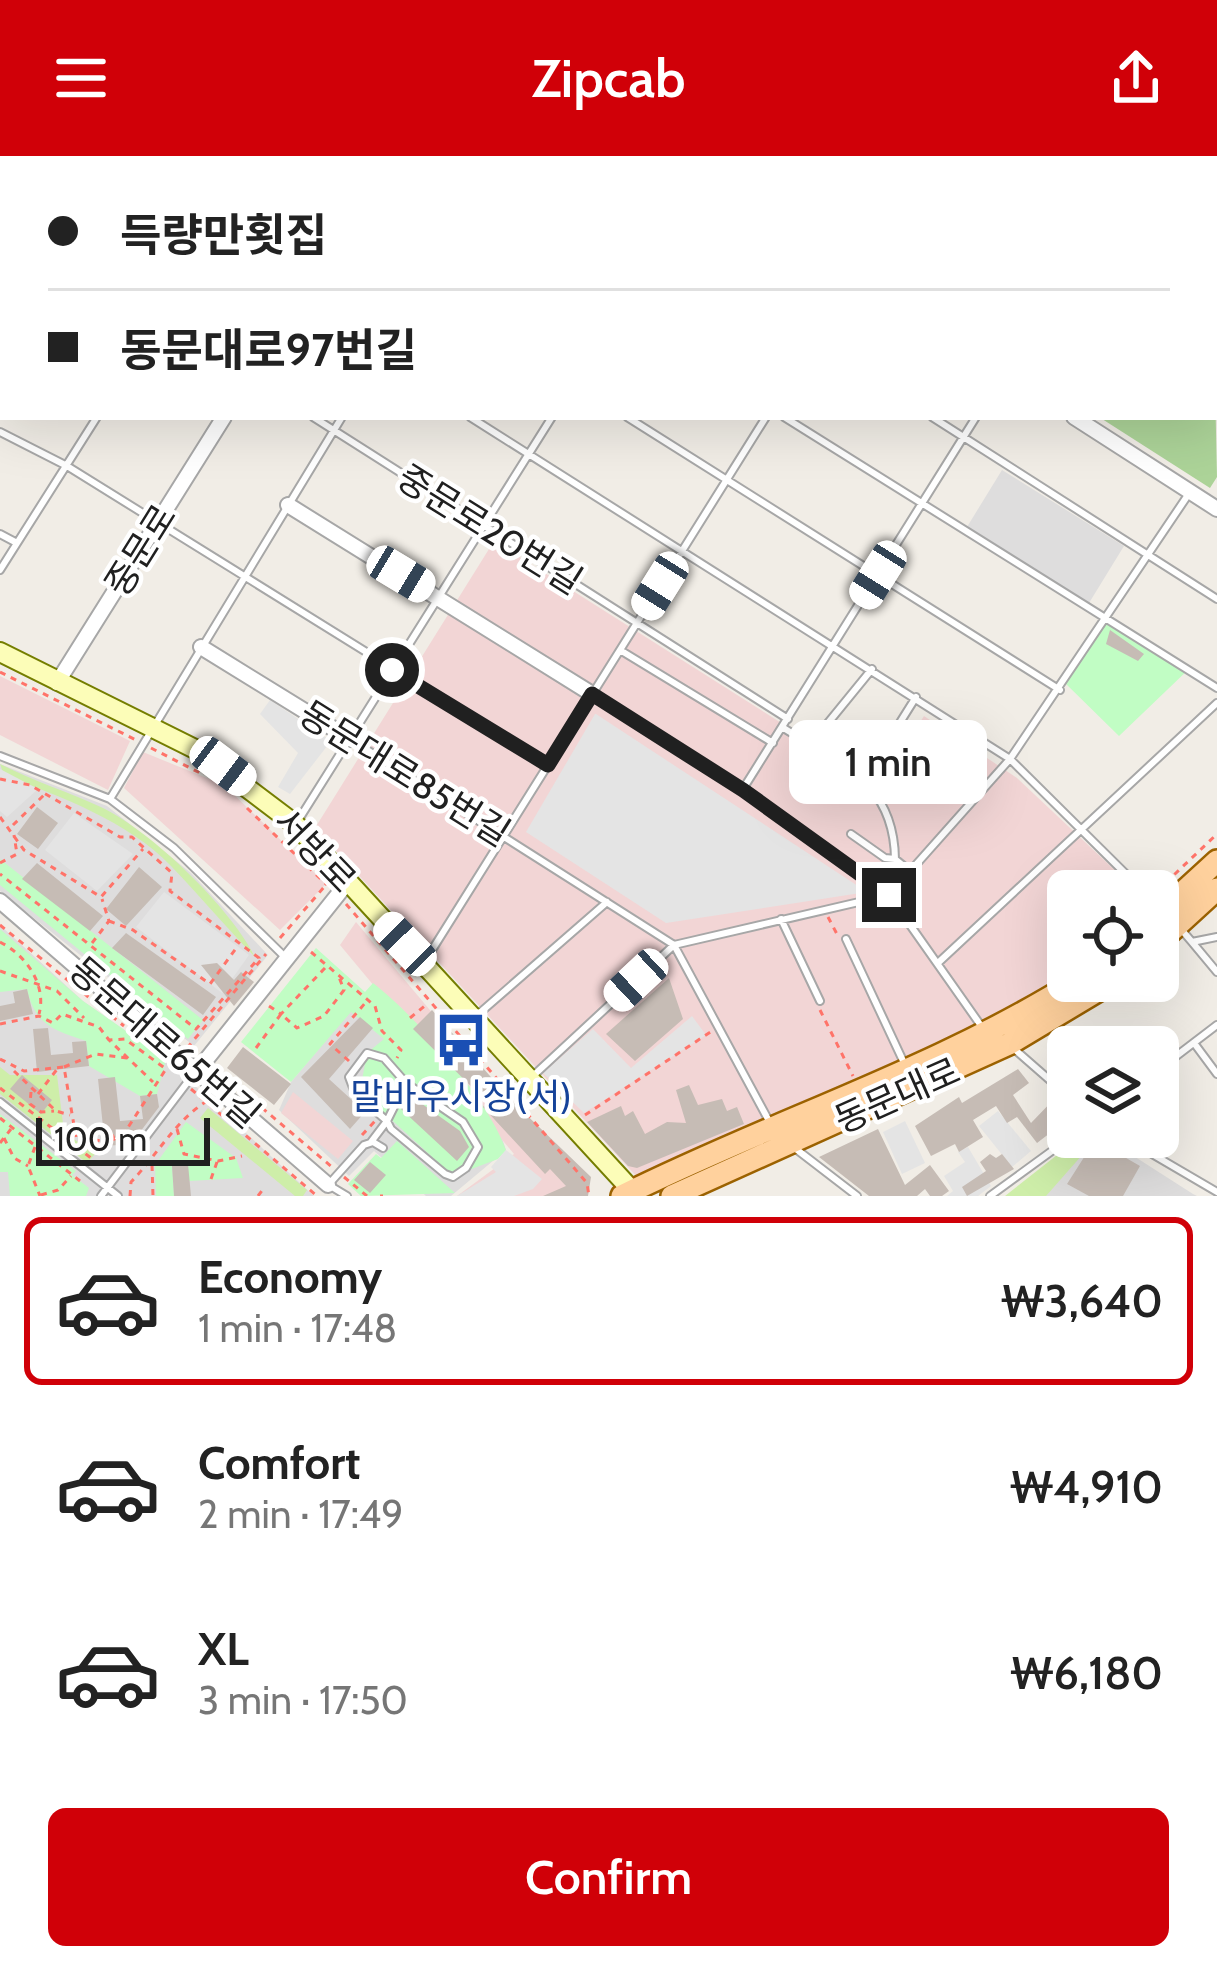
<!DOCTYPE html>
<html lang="en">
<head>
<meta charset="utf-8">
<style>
  :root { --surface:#fff; --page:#f6f6f6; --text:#222; --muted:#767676; --line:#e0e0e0; --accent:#d00008 }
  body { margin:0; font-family:Cabin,"Noto Sans KR",sans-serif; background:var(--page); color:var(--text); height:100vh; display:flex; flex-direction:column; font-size:45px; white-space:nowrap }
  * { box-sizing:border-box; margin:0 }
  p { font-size:39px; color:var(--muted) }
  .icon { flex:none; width:66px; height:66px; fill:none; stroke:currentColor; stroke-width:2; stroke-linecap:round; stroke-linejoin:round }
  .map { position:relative; height:1040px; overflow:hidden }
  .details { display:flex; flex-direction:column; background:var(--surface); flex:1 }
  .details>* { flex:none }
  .top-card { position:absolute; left:0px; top:0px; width:1218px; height:264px; box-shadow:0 12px 48px #0002; display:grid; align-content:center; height:264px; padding:0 48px; background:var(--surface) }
  .fabs { position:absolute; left:1047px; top:714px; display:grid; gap:24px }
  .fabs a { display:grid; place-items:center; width:132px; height:132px; border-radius:18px; background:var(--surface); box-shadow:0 12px 48px #0002; font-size:60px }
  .scale { position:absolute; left:36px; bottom:30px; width:174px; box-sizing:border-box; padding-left:12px; border:6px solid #202020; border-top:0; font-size:33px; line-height:42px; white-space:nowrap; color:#202020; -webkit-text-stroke:9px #fff; paint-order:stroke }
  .end { position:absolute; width:54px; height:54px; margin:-27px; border:15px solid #202020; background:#fff; box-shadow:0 0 0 6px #fff }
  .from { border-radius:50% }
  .bubble { position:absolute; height:84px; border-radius:18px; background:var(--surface); box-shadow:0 12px 48px #0002; font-size:39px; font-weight:600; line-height:84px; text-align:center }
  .car { position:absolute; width:36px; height:72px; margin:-36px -18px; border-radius:15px; box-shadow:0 0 9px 3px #0007; background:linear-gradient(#fff 24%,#345 0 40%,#fff 0 76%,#345 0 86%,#fff 0) }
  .top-card b { display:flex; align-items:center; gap:42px; height:114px; font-size:45px }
  .top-card b+b { border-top:3px solid var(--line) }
  .top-card i { width:30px; height:30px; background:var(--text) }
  ul { padding:21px 0 0; list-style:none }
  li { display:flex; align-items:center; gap:36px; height:168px; margin:0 24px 18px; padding:0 24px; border:6px solid transparent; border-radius:18px }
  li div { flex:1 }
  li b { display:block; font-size:45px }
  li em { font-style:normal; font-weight:600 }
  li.active { border-color:var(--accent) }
  li>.icon { width:108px; height:108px; stroke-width:1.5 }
  .primary-button { display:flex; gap:24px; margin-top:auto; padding:24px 48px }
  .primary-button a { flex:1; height:138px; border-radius:18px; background:var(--accent); color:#fff; font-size:48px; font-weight:600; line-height:138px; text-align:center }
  header { display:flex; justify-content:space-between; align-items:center; height:156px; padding:0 48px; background:var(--accent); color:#fff; font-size:54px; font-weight:600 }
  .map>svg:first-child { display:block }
</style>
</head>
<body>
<header><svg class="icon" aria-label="menu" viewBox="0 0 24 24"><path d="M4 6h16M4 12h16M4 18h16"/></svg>Zipcab<svg class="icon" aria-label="share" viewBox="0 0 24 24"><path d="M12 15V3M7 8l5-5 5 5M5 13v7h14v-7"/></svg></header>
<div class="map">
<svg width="1217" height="1040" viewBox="0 0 1217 1040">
  <rect width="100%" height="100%" fill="#f1ede6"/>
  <path fill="#dedddd" d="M 1002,314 L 1124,390 L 1089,447 L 967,371 Z
    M 0,608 L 107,650 L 191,717 L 268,799 L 194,890 L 0,735 Z
    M 0,769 L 83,845 L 166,903 L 314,1040 L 0,1040 Z
    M 366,837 L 493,956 L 506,994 L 451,1040 L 426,1040 L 374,995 L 349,1020 L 279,954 L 291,926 Z
    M 1104,981 L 1193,1038 L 1197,1040 L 1032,1040 Z"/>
  <path fill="#f2d5d5" d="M 494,385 L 879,629 L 924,560 L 1017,622 L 1137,735 L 1068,735 L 1068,821 L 999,862 L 639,1023 L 315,672 Z
    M 0,520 L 130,585 L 108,634 L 0,579 Z
    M 143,596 L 224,629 L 326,728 L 280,774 L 124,632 Z
    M 356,766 L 586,1040 L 457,1040 L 514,998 L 340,789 Z
    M 293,936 L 353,985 L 338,1003 L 281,957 Z"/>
  <path fill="#ceeea9" d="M 0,608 C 33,625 69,636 103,652 C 153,677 230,751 255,801 C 226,771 199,739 171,710 C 128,665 61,641 4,619 Z
    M 0,911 L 10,919 L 57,919 L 64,976 L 95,998 L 87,1007 L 0,938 Z
    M 208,952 L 307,1034 L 303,1040 L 295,1040 L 200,962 Z
    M 1080,981 L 1098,981 L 1046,1040 L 1005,1040 Z"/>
  <path fill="#acd398" d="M 1215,230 L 1217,321 L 1210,332 L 1099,261 L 1215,261 Z"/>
  <path fill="#c1fdc4" d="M 1109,460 L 1191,511 L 1119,580 L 1065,527 Z
    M 0,703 L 203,864 L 188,883 L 0,729 Z
    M 0,773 L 83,845 L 166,903 L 157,938 L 140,940 L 89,910 L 86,885 C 53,874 35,869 27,833 L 0,836 Z
    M 316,792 L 365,836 L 373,827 C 416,860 488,943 506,994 L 498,1003 L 453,1020 L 360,935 L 367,897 L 384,883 L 351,856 L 291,926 L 241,886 Z
    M 0,958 L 76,1015 L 72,1019 L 89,1032 L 86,1040 L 10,1040 L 8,1016 L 0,1016 Z
    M 186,966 L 236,1002 L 243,1022 L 189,1025 L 187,1008 L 172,1009 L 174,1040 L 156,1040 L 155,1009 Z
    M 397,985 L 455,1037 L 361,1040 L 348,1028 L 376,998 L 381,1002 Z"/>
  <path fill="#e4e4e4" d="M 270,544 L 331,585 L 290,638 L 278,631 L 298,597 L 260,558 Z
    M 595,558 L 596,558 L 867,736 L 666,767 L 526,676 Z
    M 0,613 L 38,633 L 7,661 L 0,655 Z
    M 74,657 L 133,698 L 97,735 L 45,694 Z
    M 164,736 L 249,799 L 222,837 L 136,771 Z
    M 692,860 L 706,879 L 584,957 L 543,917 L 593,873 L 631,912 Z
    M 998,955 L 1031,995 L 1012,1011 L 979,970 Z
    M 905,965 L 925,1007 L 902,1018 L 883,976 Z
    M 968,991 L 991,1030 L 978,1040 L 947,1040 L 953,1035 L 944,1020 L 965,1006 L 958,996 Z
    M 506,994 L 542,1023 L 533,1033 L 514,1040 L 457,1040 L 496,1016 L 491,1011 Z"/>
  <path fill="#c6bcb5" d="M 1110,474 L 1144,498 L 1138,505 L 1106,488 Z
    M 37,651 L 58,667 L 38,693 L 17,678 Z
    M 37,707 L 103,760 L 90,775 L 22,723 Z
    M 139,711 L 162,731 L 126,770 L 106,753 Z
    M 126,777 L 216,841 L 203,859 L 112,792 Z
    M 217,807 L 234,824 L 241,816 L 254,826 L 234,850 L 201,809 Z
    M 669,822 L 683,863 L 635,905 L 606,878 Z
    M 27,833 L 33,858 L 0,865 L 0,850 L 15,847 L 13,836 Z
    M 432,854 L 511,944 L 591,1021 L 588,1040 L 543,1040 L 566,1030 L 550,1013 L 545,1018 L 483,951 L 487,946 L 413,873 Z
    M 360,861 L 373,872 L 329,923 L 365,956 L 350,973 L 301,921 Z
    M 48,872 L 51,899 L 73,897 L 72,886 L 86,885 L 89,910 L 37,916 L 33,873 Z
    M 243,891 L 291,928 L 274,949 L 227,912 Z
    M 1018,913 L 1029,927 L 1013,939 L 1031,967 L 1057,940 L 1068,950 L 1068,972 L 1063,967 L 1037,987 L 1017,961 L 1007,967 L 996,950 L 973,964 L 983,981 L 959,996 L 955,988 L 931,1000 L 915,970 L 959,941 L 962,947 Z
    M 22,919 L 52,944 L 41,958 L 10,933 Z
    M 115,921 L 120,965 L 143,963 L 140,940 L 157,938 L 159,951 L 131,988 L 105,990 L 98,923 Z
    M 689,929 L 698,949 L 722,943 L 727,955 L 737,951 L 744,968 L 637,1012 L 628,1010 L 587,966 L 621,950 L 625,960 L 633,955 L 645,978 L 667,966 L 686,967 L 676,934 Z
    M 411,940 L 460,975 L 469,991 L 457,1005 L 401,953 Z
    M 878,973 L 905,1029 L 930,1009 L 949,1035 L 942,1040 L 930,1040 L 925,1033 L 917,1040 L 869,1040 L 819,1001 Z
    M 1095,984 L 1140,1010 L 1123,1040 L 1089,1040 L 1067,1028 Z
    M 990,998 L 996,1002 L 1002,998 L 1014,1013 L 967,1040 L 962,1031 L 986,1015 L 980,1006 Z
    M 370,1006 L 386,1019 L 370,1037 L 354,1024 Z
    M 188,1008 L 191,1040 L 174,1040 L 172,1010 Z"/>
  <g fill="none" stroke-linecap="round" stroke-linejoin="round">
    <defs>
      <path id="service" d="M 64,0 L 70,3
        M 195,0 L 200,3
        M 28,3 L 30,0
        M 161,3 L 163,0
        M 245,3 L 247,0
        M 0,60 L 3,54
        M 0,85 L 3,86
        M 0,184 L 3,186
        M 313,261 L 788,563
        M 470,261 L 1010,603 L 1143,735
        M 627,261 L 1060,534
        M 784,261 L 1217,532
        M 932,261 L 1217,443
        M 0,276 L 67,310 L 548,609
        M 0,378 L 17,387
        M 0,414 L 97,261
        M 620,494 L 773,587
        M 595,540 L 743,633 L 889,739 L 984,874
        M 782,571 C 840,608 894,625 895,703 L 911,716
        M 353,585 L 674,789 L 769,965
        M 810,589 L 872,513
        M 0,600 L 110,643 L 174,692 L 286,802
        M 864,624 L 916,541
        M 743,633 L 976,261
        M 110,643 L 342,261
        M 301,660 L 552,261
        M 851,678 L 885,702 L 895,703
        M 781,763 L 820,845
        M 1180,772 L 1192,786 L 1217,781
        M 846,783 L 905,909
        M 1192,786 L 1217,816
        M 427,802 L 766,261
        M 939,806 L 1217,547
        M 475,861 L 607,746
        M 1194,887 L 1217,918
        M 1012,891 L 1068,940
        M 1158,914 L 1217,869
        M 534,919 L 674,789 L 889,739 L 1010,603 L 1190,336
        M 0,946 L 118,1040
        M 1123,981 L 1217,1036
        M 371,986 L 387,965 L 355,937 L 349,921 L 367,897 L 384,902 L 406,927 L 387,965 L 391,973 L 445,1018 L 453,1021 L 466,1012 L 478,991 L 463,966 L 406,927
        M 796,993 L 857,1040
        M 329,1028 L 364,989 L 373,986 L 383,992
        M 332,1031 L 347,1040
        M 101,1040 L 193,919
        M 990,1040 L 1071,981"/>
      <path id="minor" d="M 670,0 L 675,3
        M 385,3 L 387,0
        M 1074,261 L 1217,353
        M 288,349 L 592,538
        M 201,491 L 350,583
        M 57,527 L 224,261
        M 0,745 L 328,1029
        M 194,919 L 348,726"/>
      <path id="secondary" d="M 0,496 L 197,594 L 296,669 L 637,1040"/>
      <path id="primary" d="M 1158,759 L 1217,705
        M 1158,787 L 1217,733
        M 622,1040 C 772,965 935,914 1077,825
        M 672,1040 L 1009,888 L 1114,825"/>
    </defs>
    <use href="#service" stroke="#a7a7a7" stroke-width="10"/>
    <use href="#minor" stroke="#a7a7a7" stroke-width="18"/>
    <use href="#secondary" stroke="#757e00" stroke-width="22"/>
    <use href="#primary" stroke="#9c6200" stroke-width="26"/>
    <path stroke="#ff7369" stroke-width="3" stroke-dasharray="6 6" stroke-linecap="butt" d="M 698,0 L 699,3
      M 893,0 L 897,3
      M 712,3 L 714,0
      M 847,3 L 849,0
      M 958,3 L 958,0
      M 0,516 L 138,585
      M 151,592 L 202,618
      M 0,623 L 30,629 L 120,681 L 132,681 L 172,717 L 170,735 L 259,802 L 196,873 L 0,718
      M 247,652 L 327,729
      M 0,661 L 24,694 L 101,741 L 143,693
      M 13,669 L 44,639
      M 0,707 L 17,698 L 14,679
      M 1157,735 L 1217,678
      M 346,748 L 587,1027 L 589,1040
      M 828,761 L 838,780
      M 109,765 L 133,774 L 210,828 L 237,791
      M 0,769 L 124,870
      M 280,782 L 325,730
      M 0,786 C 26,799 47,829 39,858
      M 92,787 L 109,765 L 102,743
      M 311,796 L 375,850 L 382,875 L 401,894 L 397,902
      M 0,815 L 57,835 L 84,862
      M 269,850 L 281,858 L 326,811
      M 820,854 L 853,920
      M 410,862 L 427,848
      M 0,868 L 39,860 L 53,867 L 62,858 L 99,871 L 109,884
      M 187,892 L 266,798
      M 256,892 L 281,858 L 297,872 L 324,860 L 344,834 L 339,821
      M 0,903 L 24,915 L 64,911 L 76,981 L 115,987 L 113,980 L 125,976 L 166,913 L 125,883 L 109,884 L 153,926
      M 349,905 L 330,888 L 366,846
      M 64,911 L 96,898 L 127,902
      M 216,913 L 332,1011
      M 14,915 L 56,955 L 70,959
      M 0,932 L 100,1009
      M 191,933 L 317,1040
      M 31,936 L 30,948 L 41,956 L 54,955
      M 38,938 L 58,912
      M 585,959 L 712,875
      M 0,962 L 80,1025
      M 177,973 L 184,998 L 218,1005 L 242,1000
      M 362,979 L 376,964
      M 4,982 L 14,1002 L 28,1010
      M 0,987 L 11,973
      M 35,991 L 28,1010 L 40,1040
      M 152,1009 L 153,1040
      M 344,1021 L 367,1040
      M 211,1023 L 217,1006
      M 41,1039 L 58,1034 L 71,1020
      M 130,1040 L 131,1026 C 157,999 176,964 207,945
      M 258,1040 L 264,1032
      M 380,1040 L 383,1040"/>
    <use href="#service" stroke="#fff" stroke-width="6"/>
    <use href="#minor" stroke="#fff" stroke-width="14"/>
    <use href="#secondary" stroke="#fcfdb8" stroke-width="18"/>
    <use href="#primary" stroke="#ffd19d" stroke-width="21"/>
  </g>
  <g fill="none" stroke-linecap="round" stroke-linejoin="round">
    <path stroke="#202020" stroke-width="15" d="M 392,514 L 548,609 L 592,538 L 743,634 L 889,739"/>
  </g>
  <defs>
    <symbol id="bus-bare" viewBox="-9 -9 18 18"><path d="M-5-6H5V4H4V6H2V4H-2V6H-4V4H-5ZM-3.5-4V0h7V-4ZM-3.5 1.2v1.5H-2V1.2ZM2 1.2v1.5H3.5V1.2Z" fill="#1a4fb4" stroke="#fff" stroke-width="2.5" paint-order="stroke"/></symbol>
  </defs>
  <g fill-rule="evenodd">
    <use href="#bus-bare" x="423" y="846" width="76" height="76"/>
  </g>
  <g text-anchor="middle" stroke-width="9" stroke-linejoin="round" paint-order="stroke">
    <g font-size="36" fill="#202020" stroke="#fff">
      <text transform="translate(490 373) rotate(32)" y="13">중문로20번길</text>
      <text transform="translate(140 394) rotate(-58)" y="13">중문로</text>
      <text transform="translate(405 617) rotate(32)" y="13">동문대로85번길</text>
      <text transform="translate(315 694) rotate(46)" y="13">서방로</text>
      <text transform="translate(165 886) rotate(41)" y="13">동문대로65번길</text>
      <text transform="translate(897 939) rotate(-24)" y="13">동문대로</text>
    </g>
    <g font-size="36" fill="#164399" stroke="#fff">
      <text x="461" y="953">말바우시장(서)</text>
    </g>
  </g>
</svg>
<div class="fabs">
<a><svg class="icon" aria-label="locate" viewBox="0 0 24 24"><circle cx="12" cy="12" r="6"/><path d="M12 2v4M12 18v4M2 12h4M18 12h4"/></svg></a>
<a><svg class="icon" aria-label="layers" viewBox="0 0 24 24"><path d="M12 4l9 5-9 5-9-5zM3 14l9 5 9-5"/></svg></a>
</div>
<div class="scale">100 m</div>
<i class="end from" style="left:392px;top:514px"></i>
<i class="end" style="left:889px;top:739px"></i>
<div class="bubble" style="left:789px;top:564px;width:198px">1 min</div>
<i class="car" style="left:401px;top:418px;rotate:121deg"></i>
<i class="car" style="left:878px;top:419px;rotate:212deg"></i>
<i class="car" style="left:660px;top:430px;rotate:212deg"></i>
<i class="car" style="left:223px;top:610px;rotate:127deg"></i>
<i class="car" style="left:405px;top:788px;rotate:316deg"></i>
<i class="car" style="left:636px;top:824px;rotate:227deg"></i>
<div class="top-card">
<b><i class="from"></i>득량만횟집</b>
<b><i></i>동문대로97번길</b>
</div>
</div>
<section class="details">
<ul>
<li class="active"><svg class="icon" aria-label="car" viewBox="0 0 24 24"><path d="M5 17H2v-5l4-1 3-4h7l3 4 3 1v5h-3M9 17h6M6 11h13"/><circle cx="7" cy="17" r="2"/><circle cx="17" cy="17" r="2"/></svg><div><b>Economy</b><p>1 min · 17:48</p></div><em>₩3,640</em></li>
<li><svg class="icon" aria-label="car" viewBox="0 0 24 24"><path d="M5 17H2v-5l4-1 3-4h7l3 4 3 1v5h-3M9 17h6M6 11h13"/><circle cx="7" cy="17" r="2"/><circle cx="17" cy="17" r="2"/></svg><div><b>Comfort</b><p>2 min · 17:49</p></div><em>₩4,910</em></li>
<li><svg class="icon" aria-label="car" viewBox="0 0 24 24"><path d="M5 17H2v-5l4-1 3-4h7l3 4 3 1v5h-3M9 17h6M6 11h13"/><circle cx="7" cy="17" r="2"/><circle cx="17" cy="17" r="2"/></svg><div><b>XL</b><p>3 min · 17:50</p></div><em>₩6,180</em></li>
</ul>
<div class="primary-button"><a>Confirm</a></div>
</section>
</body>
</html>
